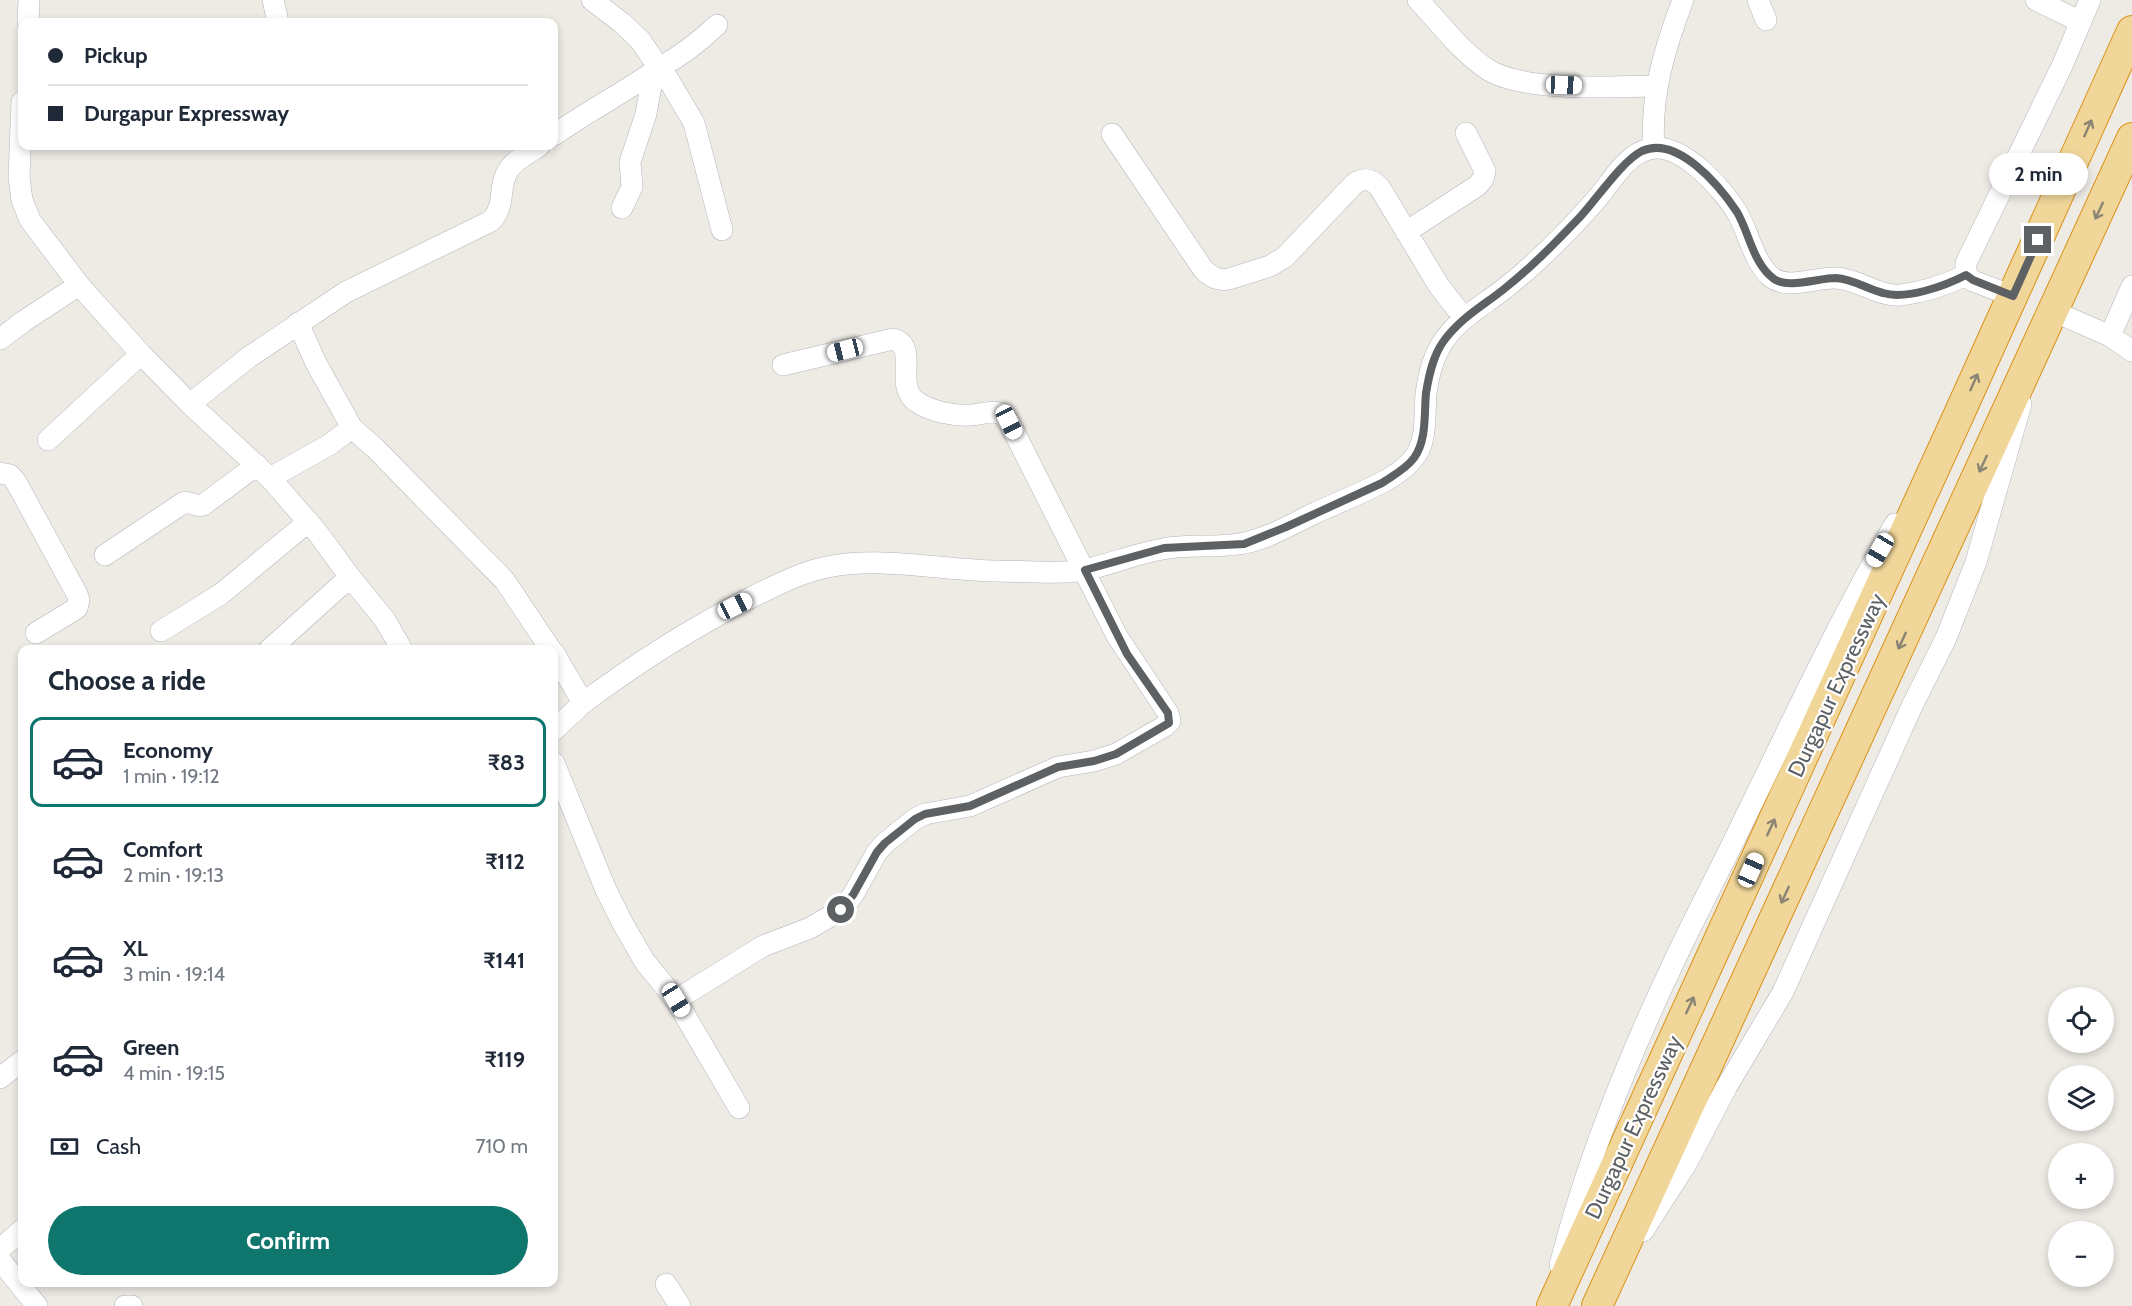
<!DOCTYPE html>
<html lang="en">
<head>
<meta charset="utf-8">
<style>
  :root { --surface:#fff; --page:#f2f2f3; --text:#1f2937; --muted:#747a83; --line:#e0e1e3; --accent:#0f766e }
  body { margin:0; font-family:Cabin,sans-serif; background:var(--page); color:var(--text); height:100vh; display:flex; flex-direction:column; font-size:22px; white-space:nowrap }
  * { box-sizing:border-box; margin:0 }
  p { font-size:20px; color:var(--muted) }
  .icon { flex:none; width:33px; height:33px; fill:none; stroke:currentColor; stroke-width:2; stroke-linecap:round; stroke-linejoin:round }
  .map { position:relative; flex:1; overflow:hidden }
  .drawer { position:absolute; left:18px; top:645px; width:540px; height:642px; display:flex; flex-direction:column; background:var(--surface); border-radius:12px; box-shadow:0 3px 9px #0003 }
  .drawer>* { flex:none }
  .banner { position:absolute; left:18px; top:18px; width:540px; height:132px; border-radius:12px; box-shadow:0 3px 9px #0003; display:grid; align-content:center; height:132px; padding:0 30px; background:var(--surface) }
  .tools { position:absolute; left:2048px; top:987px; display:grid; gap:12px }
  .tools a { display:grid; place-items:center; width:66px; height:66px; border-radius:50%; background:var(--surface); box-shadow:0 3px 9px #0003; font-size:30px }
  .end { position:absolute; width:27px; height:27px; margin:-14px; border:8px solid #5d6164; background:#fff; box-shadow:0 0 0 3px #fff }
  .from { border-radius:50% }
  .bubble { position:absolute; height:42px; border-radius:21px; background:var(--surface); box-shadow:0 3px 9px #0003; font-size:20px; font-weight:700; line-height:42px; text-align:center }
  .car { position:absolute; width:18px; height:36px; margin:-18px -9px; border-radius:8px; box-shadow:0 0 4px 2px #0007; background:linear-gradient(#fff 24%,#345 0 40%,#fff 0 76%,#345 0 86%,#fff 0) }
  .banner b { display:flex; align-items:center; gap:21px; height:57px; font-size:22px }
  .banner b+b { border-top:2px solid var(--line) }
  .banner i { width:15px; height:15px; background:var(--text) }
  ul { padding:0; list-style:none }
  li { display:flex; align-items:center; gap:18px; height:90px; margin:0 12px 9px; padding:0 18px; border:3px solid transparent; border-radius:12px }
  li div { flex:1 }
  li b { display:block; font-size:22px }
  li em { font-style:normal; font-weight:700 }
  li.selected { border-color:var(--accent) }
  li>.icon { width:54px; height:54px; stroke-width:1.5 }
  h2 { padding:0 30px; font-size:27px; line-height:72px }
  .pay { display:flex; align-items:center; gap:15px; height:66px; padding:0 30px; font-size:22px }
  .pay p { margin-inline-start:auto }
  .button { display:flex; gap:12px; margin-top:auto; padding:12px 30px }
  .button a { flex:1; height:69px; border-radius:36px; background:var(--accent); color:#fff; font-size:24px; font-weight:700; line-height:69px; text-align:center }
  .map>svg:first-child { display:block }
</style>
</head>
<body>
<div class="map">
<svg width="2132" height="1306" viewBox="0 0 2132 1306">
  <rect width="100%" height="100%" fill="#eeebe5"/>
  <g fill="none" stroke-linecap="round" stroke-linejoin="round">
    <defs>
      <path id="minor" d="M 273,0 L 278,22
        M 1418,0 C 1440,23 1460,51 1487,69 C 1522,92 1613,87 1656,86
        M 1758,0 L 1766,20
        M 2036,0 L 2081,22
        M 28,22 L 29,0
        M 717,25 C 698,43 681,56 659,68 L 668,79 L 694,123 L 722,230
        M 22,102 L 19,177 L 22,200 L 30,220 L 79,285 L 141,354 L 190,404 L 270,478 L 317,532 L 350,577 L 385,620 L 402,650
        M 1112,134 L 1203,269 C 1211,277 1218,281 1229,279 L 1270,266 L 1285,257 L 1354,184 C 1364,177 1372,179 1380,188 L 1439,286 L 1464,318
        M 554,135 C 588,111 625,92 659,68 L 640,40 L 622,23 L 592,0
        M 1654,147 C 1650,96 1665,47 1683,0
        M 622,208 L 632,187 L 630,162 L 646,114 L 651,86 L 651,73
        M 1406,232 L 1477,186 L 1483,179 L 1485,171 L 1466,133
        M 2013,296 L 1973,281 L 1966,275 L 1966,263 L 2062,66 L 2090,0
        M 2053,311 L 2110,336 L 2132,286
        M 298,323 L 316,363 L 352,428 L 375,448 L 505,581 L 551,650
        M 2110,336 L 2132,351
        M 0,339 L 24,321 L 79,285
        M 190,404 L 249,357 L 346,292 L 491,221 C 507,204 497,186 509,169 C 515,160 530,152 539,146
        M 48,440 L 141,354
        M 0,473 L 10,475 L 16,482 L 77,594 L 79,600 L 77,608 L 36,633
        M 270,478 L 329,445 L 352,428
        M 105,555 L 183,503 C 190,500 195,508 203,505 L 257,465
        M 161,631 L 221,594 L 308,522
        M 269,650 L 350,577
        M 554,653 L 583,703 C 638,662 695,626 756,595 C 779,584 802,572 827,567 C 883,556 940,570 996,571 C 1023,571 1063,575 1089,569 C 1114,563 1138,553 1163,549 C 1188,544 1214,548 1239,544 C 1266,540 1292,524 1317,512 C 1338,503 1359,494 1379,484 C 1391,478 1405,469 1413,459 C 1428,442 1424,414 1426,394 C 1428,377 1432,360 1441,345 C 1456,320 1481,307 1504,289 C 1537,263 1567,233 1595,201 C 1611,183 1625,155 1649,149 C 1681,140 1725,191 1739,216 C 1749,235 1754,261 1770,276 C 1787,291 1815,277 1836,278 C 1859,279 1878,297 1901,295 C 1923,292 1946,285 1966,275
        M 554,730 L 583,703
        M 554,763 L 606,890 L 623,924 L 645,962 L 676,1000 L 739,1108
        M 676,1000 L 763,946 L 810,928 L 841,910 L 853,895 L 877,852 L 885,843 L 915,819 L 925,814 L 970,806 L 1058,767 L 1094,761 L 1116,754 L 1165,726 L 1170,721 L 1168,713 L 1117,636 L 1009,422 C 1006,419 1003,414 999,413 C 990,410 980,415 971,415 C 954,416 932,412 917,402 C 893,387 920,346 893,339 L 783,365
        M 0,1078 L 22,1061
        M 1643,1231 L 1686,1164 L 1727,1086 L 1783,992 L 1912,706 L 1946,638 L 1976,562 L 2021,404
        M 0,1249 L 22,1230
        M 0,1260 L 37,1306
        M 1560,1265 C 1586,1163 1626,1063 1671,968 C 1693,920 1718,874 1741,826 C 1791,724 1838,622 1895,524
        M 666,1284 L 680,1306
        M 125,1306 L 132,1306"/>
      <path id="highway" d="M 1552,1306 L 1960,412 L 2132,31
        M 1597,1306 L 2132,138"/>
    </defs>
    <use href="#minor" stroke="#b2b5b9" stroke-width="22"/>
    <use href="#highway" stroke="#da9219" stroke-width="32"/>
    <use href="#minor" stroke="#fff" stroke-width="21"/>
    <use href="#highway" stroke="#f1d699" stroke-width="30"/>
  </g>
  <defs><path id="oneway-shaft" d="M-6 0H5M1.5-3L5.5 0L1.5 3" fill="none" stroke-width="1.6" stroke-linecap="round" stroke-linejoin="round" transform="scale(1.5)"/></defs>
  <g stroke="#898474">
    <use href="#oneway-shaft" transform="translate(2088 128) rotate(-66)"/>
    <use href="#oneway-shaft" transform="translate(2099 211) rotate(115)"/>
    <use href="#oneway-shaft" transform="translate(1974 382) rotate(-66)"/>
    <use href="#oneway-shaft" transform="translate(1983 464) rotate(115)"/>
    <use href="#oneway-shaft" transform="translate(1902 641) rotate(115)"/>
    <use href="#oneway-shaft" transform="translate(1771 827) rotate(-65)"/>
    <use href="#oneway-shaft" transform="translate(1785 895) rotate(115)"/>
    <use href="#oneway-shaft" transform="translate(1690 1005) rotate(-65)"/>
  </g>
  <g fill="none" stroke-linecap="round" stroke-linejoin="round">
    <path stroke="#5d6164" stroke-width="8" d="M 841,910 L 853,895 L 877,852 L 885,843 L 915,819 L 925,814 L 970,806 L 1058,767 L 1094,761 L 1116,754 L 1169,723 L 1168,713 L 1127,654 L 1085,570 L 1164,548 L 1244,544 L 1286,527 L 1382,483 C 1392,476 1406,469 1414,458 C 1427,440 1424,414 1426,393 C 1429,375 1433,356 1443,342 C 1460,318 1483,306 1504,289 C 1532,267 1556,242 1580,217 C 1596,200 1622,161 1642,151 C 1677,135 1719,185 1737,212 C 1749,232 1753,264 1774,279 C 1788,289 1818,278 1836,278 C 1853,279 1867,289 1883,293 C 1906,300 1945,286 1966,275 L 1973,280 L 2013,296 L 2038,240"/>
  </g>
  <g text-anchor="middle" stroke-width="4.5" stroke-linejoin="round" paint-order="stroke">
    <g font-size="22" fill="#5d6164" stroke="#fff">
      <text transform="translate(1836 685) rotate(-65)" y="8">Durgapur Expressway</text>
      <text transform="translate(1633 1127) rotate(-65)" y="8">Durgapur Expressway</text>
    </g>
  </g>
</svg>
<div class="tools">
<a><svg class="icon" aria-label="locate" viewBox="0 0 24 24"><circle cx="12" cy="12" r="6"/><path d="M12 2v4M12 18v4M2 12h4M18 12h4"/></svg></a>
<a><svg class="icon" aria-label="layers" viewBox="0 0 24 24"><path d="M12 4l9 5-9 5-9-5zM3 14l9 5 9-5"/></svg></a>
<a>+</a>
<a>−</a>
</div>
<i class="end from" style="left:841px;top:910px"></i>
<i class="end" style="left:2038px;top:240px"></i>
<div class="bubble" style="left:1989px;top:153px;width:99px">2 min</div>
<i class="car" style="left:1564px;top:85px;rotate:92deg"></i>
<i class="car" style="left:845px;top:350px;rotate:256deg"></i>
<i class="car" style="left:1009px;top:422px;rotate:153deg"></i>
<i class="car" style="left:1880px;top:550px;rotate:210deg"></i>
<i class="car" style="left:735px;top:606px;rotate:64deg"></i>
<i class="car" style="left:1751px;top:870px;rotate:24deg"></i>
<i class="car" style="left:676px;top:1000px;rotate:148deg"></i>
<div class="banner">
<b><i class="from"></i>Pickup</b>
<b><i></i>Durgapur Expressway</b>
</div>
<section class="drawer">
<h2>Choose a ride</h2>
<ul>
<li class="selected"><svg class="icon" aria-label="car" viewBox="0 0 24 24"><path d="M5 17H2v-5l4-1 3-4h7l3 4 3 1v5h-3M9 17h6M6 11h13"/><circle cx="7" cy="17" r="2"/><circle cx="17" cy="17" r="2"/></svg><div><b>Economy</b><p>1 min · 19:12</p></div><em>₹83</em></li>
<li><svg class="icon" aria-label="car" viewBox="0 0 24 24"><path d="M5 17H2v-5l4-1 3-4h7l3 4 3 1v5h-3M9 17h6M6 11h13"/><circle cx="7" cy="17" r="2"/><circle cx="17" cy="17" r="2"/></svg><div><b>Comfort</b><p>2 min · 19:13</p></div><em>₹112</em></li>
<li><svg class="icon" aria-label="car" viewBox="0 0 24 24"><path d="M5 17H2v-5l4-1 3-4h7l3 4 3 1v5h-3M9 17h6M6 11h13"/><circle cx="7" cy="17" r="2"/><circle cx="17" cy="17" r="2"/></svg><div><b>XL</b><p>3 min · 19:14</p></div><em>₹141</em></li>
<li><svg class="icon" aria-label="car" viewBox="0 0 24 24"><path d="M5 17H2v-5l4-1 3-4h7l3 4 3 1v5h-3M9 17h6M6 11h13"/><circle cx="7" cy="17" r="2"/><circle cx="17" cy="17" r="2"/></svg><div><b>Green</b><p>4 min · 19:15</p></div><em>₹119</em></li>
</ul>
<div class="pay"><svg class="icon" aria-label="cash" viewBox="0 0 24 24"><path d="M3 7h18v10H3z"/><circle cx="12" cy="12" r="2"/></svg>Cash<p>710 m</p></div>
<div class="button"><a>Confirm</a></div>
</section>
</div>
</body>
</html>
